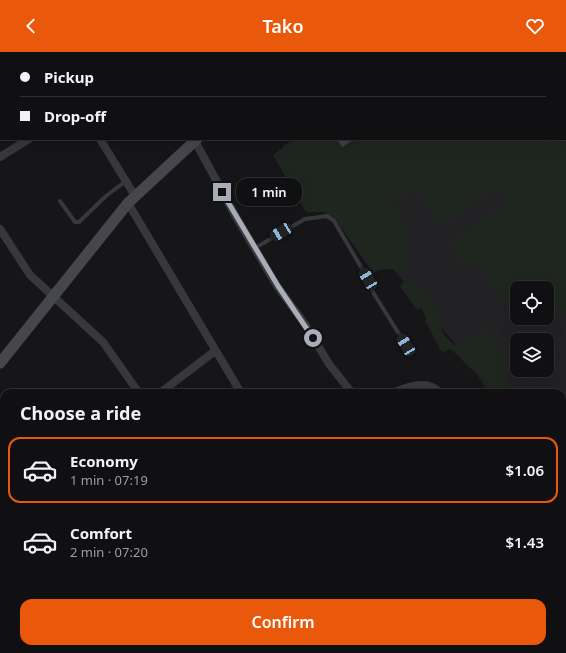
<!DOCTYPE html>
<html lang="en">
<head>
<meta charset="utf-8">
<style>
  :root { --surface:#101012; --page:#19191b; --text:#f1f3f6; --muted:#9c9d9f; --line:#303032; --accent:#ea580c }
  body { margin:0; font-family:"Noto Sans",sans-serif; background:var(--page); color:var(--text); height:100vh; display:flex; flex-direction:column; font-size:15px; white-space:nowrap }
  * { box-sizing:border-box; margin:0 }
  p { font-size:13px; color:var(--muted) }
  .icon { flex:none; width:22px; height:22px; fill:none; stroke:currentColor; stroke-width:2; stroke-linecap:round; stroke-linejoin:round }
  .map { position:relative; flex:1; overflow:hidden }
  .sheet { position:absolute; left:0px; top:337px; width:566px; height:264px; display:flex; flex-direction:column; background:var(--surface); border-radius:12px 12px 0 0; box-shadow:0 4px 16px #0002,0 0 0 1px var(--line) }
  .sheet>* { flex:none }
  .hud { position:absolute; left:0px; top:0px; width:566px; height:88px; box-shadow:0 4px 16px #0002,0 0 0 1px var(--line); display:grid; align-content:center; height:88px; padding:0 20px; background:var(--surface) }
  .tools { position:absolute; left:510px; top:229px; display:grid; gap:8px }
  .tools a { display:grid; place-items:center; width:44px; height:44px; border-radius:8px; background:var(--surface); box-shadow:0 4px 16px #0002,0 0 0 1px var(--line); font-size:20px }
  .end { position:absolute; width:18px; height:18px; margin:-9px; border:5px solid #a8adb8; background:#111; box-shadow:0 0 0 2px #111 }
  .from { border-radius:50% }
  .bubble { position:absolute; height:28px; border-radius:12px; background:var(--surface); box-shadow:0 4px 16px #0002,0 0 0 1px var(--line); font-size:13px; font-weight:600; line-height:28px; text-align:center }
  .car { position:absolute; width:12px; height:24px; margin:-12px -6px; border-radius:5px; box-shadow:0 0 3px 1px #0007; background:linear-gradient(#222 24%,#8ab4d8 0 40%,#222 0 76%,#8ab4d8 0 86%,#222 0) }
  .hud b { display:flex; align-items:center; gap:14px; height:38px; font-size:15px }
  .hud b+b { border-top:1px solid var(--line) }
  .hud i { width:10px; height:10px; background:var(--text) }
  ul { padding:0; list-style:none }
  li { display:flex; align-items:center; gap:12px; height:66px; margin:0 8px 6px; padding:0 12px; border:2px solid transparent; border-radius:12px }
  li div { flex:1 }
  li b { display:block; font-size:15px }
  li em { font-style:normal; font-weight:600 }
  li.current { border-color:var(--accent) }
  li>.icon { width:36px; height:36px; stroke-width:1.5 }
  h2 { padding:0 20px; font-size:18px; line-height:48px }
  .button { display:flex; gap:8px; margin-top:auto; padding:8px 20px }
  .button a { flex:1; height:46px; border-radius:12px; background:var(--accent); color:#fff; font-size:16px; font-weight:600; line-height:46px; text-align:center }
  header { display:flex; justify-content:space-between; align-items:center; height:52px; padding:0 20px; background:var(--accent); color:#fff; font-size:18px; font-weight:600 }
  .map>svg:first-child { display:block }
</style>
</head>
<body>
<header><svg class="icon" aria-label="back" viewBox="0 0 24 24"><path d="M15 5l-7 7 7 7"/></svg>Tako<svg class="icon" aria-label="heart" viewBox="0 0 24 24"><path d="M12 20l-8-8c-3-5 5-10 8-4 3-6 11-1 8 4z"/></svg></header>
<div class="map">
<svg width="566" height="601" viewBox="0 0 566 601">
  <rect width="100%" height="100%" fill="#161618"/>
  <path fill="#222225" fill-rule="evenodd" d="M 426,0 L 566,0 L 566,477 L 562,471 L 562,341 L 488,341 L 470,310 L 389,212 L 374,221 L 282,95 L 294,87 L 565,87 L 565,1 ZM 517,236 L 547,236 L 547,266 L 517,266 ZM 517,288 L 547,288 L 547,318 L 517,318 Z"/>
  <path fill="#1e261f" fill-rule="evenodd" d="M 399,0 L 566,0 L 566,5 L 565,1 L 397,1 Z
    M 566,11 L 566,262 L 550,266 L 525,278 L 474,211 L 465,216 L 449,191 L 507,150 L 495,135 L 442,175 L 416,138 L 390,149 L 403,168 L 406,202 L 406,215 L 401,219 C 389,215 382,219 370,217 L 340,172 L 325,160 L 306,160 L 273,103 L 295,87 L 335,87 L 342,97 L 356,89 L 355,87 L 565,87 ZM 517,236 L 547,236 L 547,266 L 517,266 Z
    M 406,227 L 431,245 L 444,283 L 454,293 L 465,291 L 487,277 L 503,299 L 511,312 L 503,315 L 515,339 L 521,335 L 522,341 L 492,341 L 482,324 C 469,319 462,305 450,297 L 442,301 L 425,268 L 427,267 L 421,256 L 417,258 L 400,234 Z
    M 566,400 L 566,466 L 562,463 L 562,402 Z
    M 408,597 L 428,597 L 433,601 L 411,601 Z
    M 474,597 L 494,597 L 499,601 L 457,601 Z"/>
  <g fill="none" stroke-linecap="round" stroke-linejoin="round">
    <path stroke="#2c353c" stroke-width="2" d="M 0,437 L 4,437
      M 430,597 L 437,601"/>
  </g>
  <path fill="#404145" stroke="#303034" d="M 337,87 L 355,87 L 342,95 Z"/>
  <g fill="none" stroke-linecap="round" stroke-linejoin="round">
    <path stroke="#37383d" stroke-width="4" d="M 60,149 L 75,170 L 79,170 L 106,144 L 126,129
      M 255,196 L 305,167 L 327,164 L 334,169 L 368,227 L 374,242 L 406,293"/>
    <path stroke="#37383d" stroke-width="8" d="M 47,0 L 47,1
      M 565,6 L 566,6
      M 100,87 L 135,144
      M 195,89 L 236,165 L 277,234 L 305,272 L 329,312 L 352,341
      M 0,105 L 29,87
      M 128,151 L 241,341
      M 0,177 L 30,223 L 103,290 L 139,341
      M 160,341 L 215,299
      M 393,341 C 406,335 429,327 440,341
      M 562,545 L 566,552
      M 0,564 L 4,560
      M 34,597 L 36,601
      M 268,597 L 272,601
      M 394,597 L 397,601
      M 227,601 L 233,597"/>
    <path stroke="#45474d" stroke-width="11" d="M 319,1 L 321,0
      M 0,311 L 128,151 L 197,87"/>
  </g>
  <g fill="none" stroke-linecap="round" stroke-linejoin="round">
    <path stroke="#a8adb8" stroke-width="5" d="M 222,140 L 278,234 L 313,286"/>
  </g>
</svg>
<div class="tools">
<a><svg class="icon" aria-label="locate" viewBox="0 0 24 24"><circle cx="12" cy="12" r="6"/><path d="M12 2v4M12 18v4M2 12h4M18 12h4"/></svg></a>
<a><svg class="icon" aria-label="layers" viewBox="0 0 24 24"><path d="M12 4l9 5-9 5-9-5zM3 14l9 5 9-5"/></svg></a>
</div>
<i class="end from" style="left:313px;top:286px"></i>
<i class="end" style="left:222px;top:140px"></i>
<div class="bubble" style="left:236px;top:126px;width:66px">1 min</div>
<i class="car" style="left:281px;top:180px;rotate:239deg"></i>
<i class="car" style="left:368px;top:227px;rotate:329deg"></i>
<i class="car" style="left:406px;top:293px;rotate:329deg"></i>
<div class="hud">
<b><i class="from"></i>Pickup</b>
<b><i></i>Drop-off</b>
</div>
<section class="sheet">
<h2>Choose a ride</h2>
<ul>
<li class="current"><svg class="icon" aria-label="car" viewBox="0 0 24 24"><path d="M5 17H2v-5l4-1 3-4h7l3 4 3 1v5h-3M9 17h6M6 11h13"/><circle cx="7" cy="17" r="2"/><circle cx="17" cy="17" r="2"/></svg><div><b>Economy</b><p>1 min · 07:19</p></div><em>$1.06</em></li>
<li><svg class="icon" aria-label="car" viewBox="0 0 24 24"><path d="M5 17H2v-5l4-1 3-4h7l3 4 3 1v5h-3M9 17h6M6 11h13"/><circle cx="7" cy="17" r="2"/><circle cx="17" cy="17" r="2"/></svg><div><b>Comfort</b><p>2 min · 07:20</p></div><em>$1.43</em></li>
</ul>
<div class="button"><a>Confirm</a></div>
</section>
</div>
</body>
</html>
